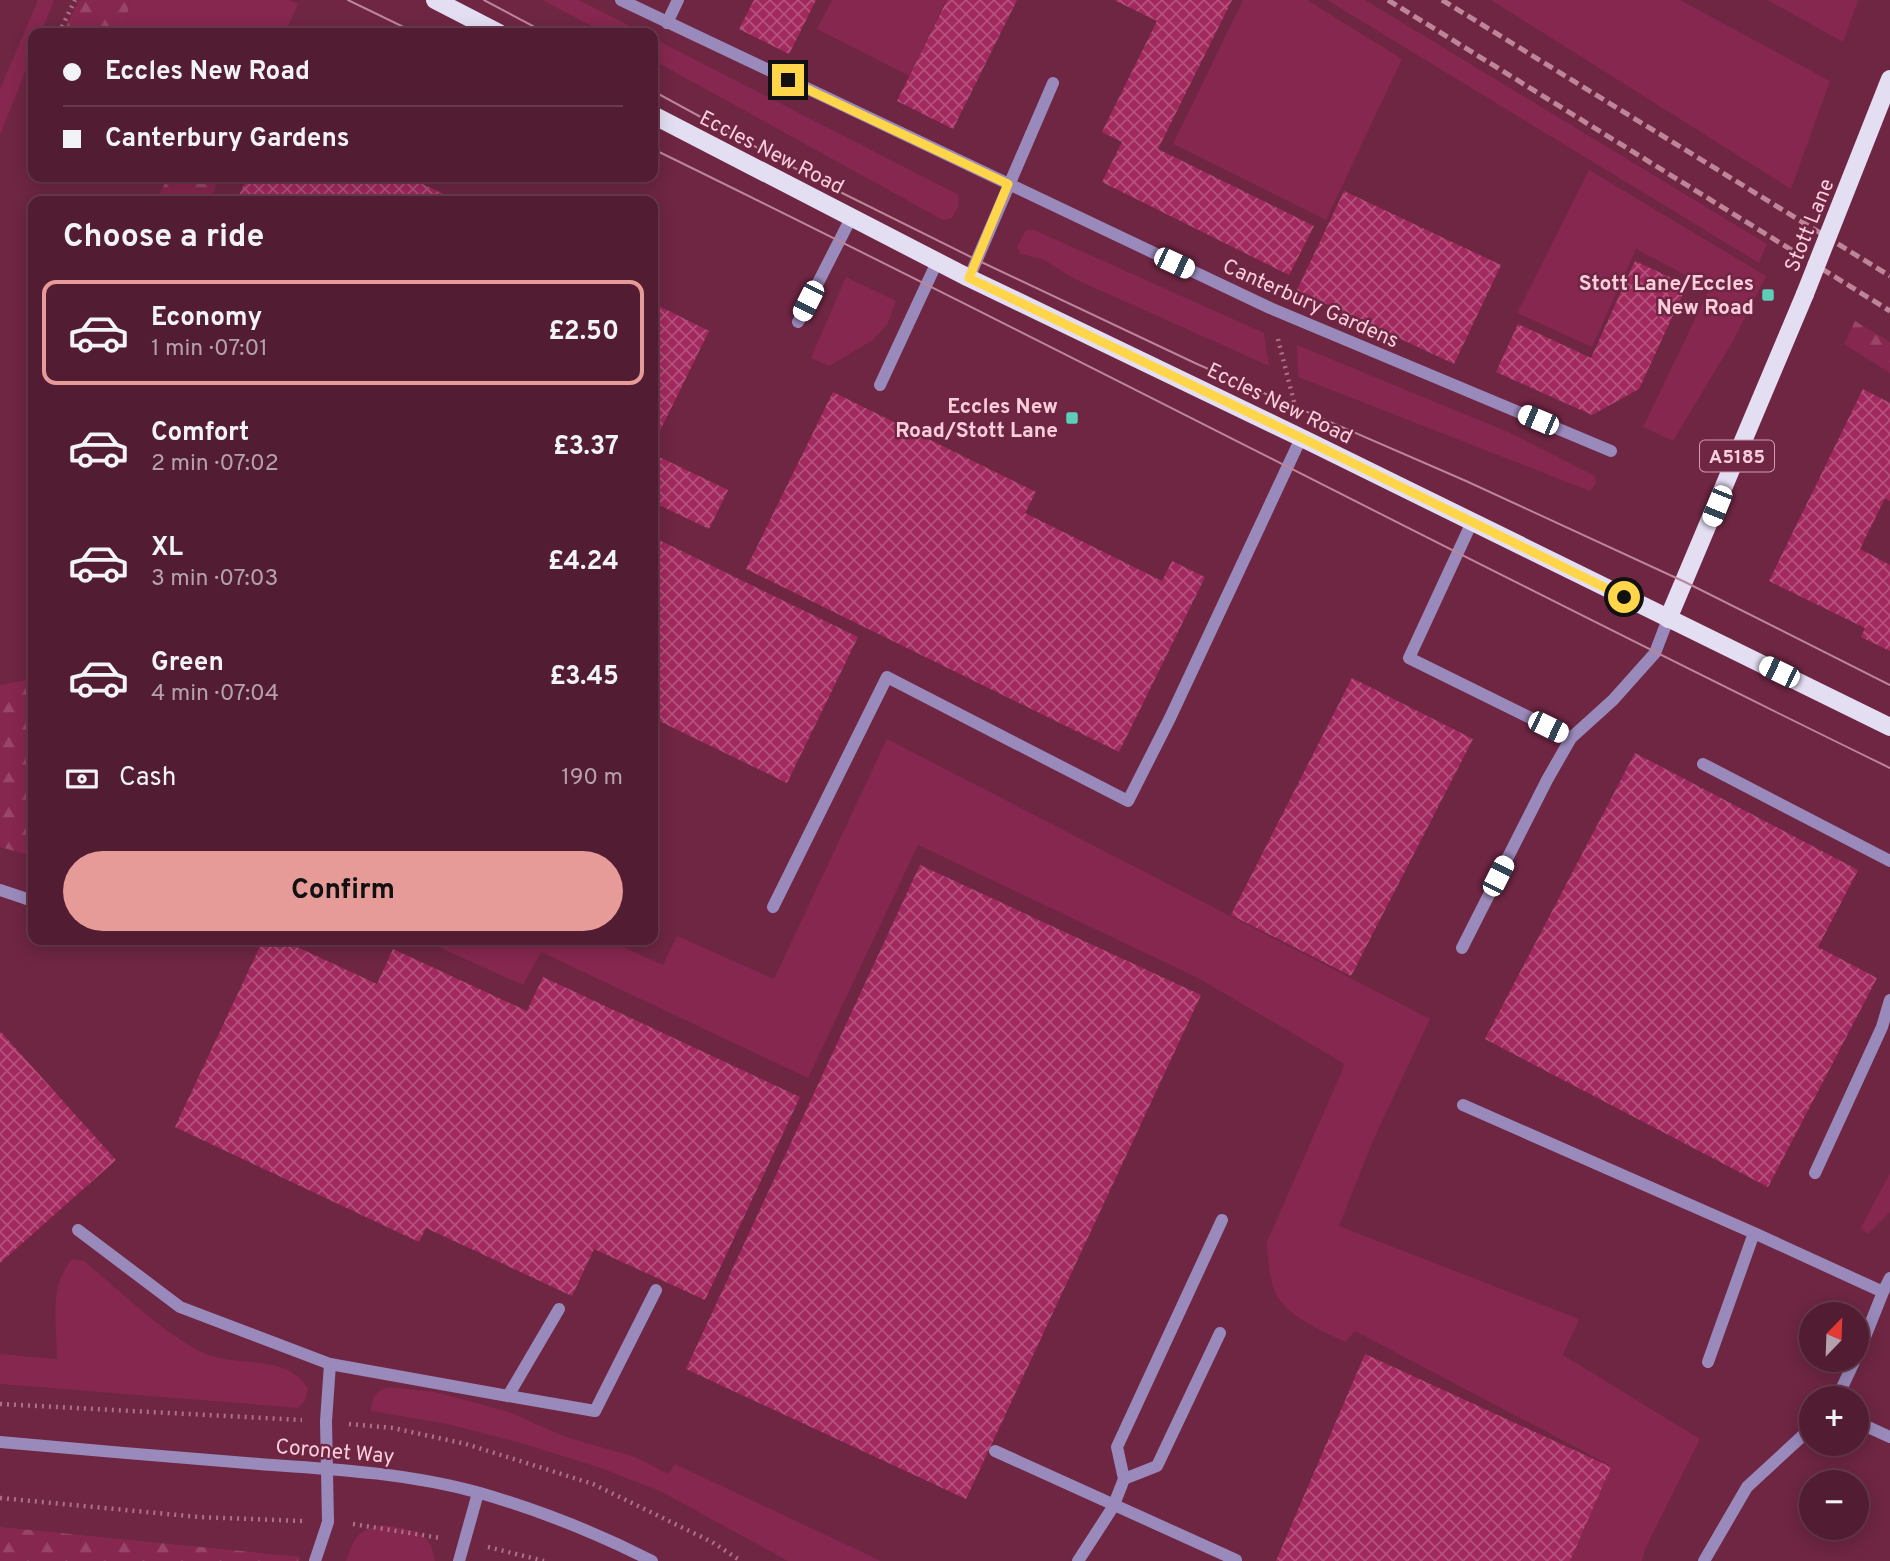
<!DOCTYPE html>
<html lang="en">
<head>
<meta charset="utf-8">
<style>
  :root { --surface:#521c32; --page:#58253a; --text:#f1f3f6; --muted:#b5a1ac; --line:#683a4d; --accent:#e69b98 }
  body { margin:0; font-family:Overpass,sans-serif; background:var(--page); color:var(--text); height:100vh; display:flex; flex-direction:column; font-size:26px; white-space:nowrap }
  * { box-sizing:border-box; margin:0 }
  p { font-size:23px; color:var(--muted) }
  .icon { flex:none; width:38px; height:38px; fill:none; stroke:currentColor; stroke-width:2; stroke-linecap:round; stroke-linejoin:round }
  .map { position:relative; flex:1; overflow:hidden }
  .panel { position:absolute; left:28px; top:196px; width:630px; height:749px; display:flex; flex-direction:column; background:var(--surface); border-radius:14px; box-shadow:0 4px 18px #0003,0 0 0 2px var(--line) }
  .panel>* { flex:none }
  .top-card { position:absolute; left:28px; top:28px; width:630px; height:154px; border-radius:14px; box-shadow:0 4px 18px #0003,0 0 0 2px var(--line); display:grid; align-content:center; height:154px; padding:0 35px; background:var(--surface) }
  .needle { width:46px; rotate:23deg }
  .tools { position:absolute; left:1799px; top:1302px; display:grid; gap:14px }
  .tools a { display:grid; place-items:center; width:70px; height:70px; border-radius:50%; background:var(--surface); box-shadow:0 4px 18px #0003,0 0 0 2px var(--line); font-size:35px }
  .end { position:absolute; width:32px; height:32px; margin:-16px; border:9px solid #ffd54a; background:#111; box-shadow:0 0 0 4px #111 }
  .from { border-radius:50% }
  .car { position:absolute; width:21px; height:42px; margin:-21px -10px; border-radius:9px; box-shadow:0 0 5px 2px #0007; background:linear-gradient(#fff 24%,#345 0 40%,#fff 0 76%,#345 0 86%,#fff 0) }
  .top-card b { display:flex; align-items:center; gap:24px; height:66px; font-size:26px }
  .top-card b+b { border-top:2px solid var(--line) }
  .top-card i { width:18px; height:18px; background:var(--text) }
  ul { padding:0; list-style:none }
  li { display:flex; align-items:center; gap:21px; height:105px; margin:0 14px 10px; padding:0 21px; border:4px solid transparent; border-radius:14px }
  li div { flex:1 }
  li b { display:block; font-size:26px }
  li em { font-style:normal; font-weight:700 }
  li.selected { border-color:var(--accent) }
  li>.icon { width:63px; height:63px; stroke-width:1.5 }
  h2 { padding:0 35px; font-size:32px; line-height:84px }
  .pay { display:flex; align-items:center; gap:18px; height:77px; padding:0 35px; font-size:26px }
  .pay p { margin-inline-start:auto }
  .primary-button { display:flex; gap:14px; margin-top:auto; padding:14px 35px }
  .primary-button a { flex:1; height:80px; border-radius:42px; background:var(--accent); color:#111; font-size:28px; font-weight:700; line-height:80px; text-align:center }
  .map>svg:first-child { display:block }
</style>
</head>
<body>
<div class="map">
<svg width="1890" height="1561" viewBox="0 0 1890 1561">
  <defs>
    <pattern id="forest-firs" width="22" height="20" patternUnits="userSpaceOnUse" patternTransform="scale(1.75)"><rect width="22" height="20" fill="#86274f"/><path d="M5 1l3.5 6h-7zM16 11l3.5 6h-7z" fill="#984568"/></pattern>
    <pattern id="building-cross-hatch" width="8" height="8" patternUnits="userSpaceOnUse" patternTransform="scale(1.75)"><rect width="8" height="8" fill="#a2295e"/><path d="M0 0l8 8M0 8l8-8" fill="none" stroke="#b4517c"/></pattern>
  </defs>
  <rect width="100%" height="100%" fill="#6e2643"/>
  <path fill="#86274f" d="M 38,0 L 54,0 L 41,33 L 33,33 L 33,52 L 0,135 L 0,89 Z
    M 129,0 L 289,0 L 298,4 L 285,33 L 126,33 Z
    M 542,0 L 579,0 L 644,33 L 605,33 Z
    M 832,0 L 946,0 L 909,76 L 817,29 Z
    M 1243,0 L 1307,0 L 1402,59 L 1326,220 L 1173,144 Z
    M 1327,0 L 1365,0 L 1767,244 L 1759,263 Z
    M 1491,0 L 1680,0 L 1830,81 L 1791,189 Z
    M 1767,0 L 1858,0 L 1843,42 Z
    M 653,38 L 959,195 L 958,207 L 952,218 L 943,220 L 653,60 Z
    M 1589,170 L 1766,276 L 1733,341 L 1673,441 L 1643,427 L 1710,288 L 1636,249 L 1592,347 L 1517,313 Z
    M 1032,229 L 1264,333 L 1269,366 L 1077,280 L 1042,259 L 1021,254 L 1017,247 L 1026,230 Z
    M 846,277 L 896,301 L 887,325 L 873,340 L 829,366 L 811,358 Z
    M 1297,345 L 1508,432 L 1595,476 L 1596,484 L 1590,491 L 1298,377 Z
    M 887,739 L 1430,1019 L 1374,1138 L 1339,1226 L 1579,1319 L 1563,1355 L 1700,1439 L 1646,1547 L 1642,1561 L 1570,1561 L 1611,1466 L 1355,1331 L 1345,1342 C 1323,1331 1290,1318 1277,1296 C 1269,1281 1268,1258 1267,1242 L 1345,1064 L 1198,978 L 918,845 L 808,1078 L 541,952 L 523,985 L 423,940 L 607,940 L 663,965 L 677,936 L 774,979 Z
    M 1890,1173 L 1890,1212 L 1868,1234 L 1860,1229 Z
    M 72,1259 L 84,1261 C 118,1289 170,1340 209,1355 C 243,1367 286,1354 308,1388 L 305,1401 L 298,1408 L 0,1384 L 0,1354 L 57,1359 C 57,1323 48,1288 72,1259 Z
    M 389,1387 L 435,1392 L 506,1411 L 566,1437 L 635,1457 L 668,1474 L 675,1464 L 881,1561 L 788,1561 L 662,1492 L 601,1468 L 521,1443 L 448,1424 L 371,1411 C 372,1397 375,1391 389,1387 Z
    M 382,1525 C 410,1530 431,1528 435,1561 L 346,1561 C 355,1537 356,1531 382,1525 Z"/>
  <path fill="url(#forest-firs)" d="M 79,0 L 129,0 L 126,33 L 63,33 Z
    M 168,177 L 220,177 L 209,201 L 156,201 Z
    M 1855,321 L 1890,342 L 1890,373 L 1844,344 Z
    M 33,679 L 33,856 L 0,847 L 0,685 Z
    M 0,1527 L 300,1557 L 299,1561 L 0,1561 Z"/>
  <path fill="url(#building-cross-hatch)" d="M 754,0 L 816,0 L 789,54 L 739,29 Z
    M 947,0 L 1017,0 L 953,129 L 897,101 Z
    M 1114,0 L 1232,0 L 1158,149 L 1314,226 L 1289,275 L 1102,182 L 1122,142 L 1102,132 L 1157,21 Z
    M 248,177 L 408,177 L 458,201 L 236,201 Z
    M 1344,191 L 1501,265 L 1454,364 L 1297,290 Z
    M 1635,261 L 1687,285 L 1639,389 L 1592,415 L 1496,372 L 1518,324 L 1591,358 Z
    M 653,303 L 709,331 L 653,445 Z
    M 1863,389 L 1890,403 L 1890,501 L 1885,498 L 1860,549 L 1890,565 L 1890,651 L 1861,637 L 1865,628 L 1769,581 Z
    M 833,392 L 1036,492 L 1025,513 L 1162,581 L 1172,561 L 1205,577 L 1119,752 L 746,569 Z
    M 653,454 L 728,490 L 709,529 L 653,502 Z
    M 653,537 L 858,637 L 787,783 L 653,718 Z
    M 1352,678 L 1473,739 L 1351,976 L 1231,915 Z
    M 1635,753 L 1858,870 L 1818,947 L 1877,978 L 1768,1187 L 1485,1039 Z
    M 920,865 L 1201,995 L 966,1499 L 686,1369 Z
    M 263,940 L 282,940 L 377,984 L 393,949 L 527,1011 L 543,977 L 800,1097 L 705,1300 L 594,1249 L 572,1296 L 426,1228 L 419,1242 L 175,1127 Z
    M 0,1031 L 116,1160 L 0,1263 Z
    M 1365,1354 L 1611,1467 L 1570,1561 L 1276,1561 Z"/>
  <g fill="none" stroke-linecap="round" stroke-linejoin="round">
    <path stroke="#ad7186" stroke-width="4.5" stroke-dasharray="2 5" stroke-linecap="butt" d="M 59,33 L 75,0
      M 33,87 L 31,92 L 33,104
      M 1278,339 L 1294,402
      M 0,1404 L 302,1420
      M 349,1424 L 393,1428 L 466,1444 L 593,1484 L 712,1542 L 741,1561
      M 0,1498 L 199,1517 L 302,1521
      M 353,1524 L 441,1538
      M 488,1547 L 544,1561"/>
    <path stroke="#998abb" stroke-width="12" d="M 621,0 L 1270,308 L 1611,451
      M 667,23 L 678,0
      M 969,278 L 1053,83
      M 798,322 L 851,218
      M 880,385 L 937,262
      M 1472,522 L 1409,658 L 1571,738
      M 1703,764 L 1890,861
      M 0,890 L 33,901
      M 773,907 L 887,677 L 1128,801 L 1170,718 L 1301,438
      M 1462,948 L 1547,780 L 1571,738 L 1613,700 L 1655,653 L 1668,619
      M 1463,1105 L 1754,1233 L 1883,1292 L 1890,1278
      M 1815,1173 L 1882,1027 L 1890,1000
      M 78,1230 L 180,1307 L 330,1364 L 508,1396 L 559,1309
      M 1220,1333 L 1157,1466 L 1124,1479 L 1117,1447 L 1222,1220
      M 1857,1357 L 1883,1292
      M 1708,1362 L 1754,1233
      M 508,1396 L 595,1411 L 656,1290
      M 1837,1398 L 1855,1360
      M 1857,1422 L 1890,1437
      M 0,1442 C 86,1450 173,1457 259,1464 C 333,1469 408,1473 480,1493 C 539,1510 597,1533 652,1561
      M 995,1451 L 1236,1560
      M 315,1561 L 328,1522 L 326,1421 L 330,1364
      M 459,1561 L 478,1493
      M 1078,1561 L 1113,1507 L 1124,1479
      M 1704,1561 L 1747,1487 L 1811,1428"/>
    <path stroke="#e4def2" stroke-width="18" d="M 435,0 L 499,33
      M 653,115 L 969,278 L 1310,442 L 1890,727
      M 1668,619 L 1805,294"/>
    <path stroke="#be8599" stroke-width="2" d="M 348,0 L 416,33
      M 484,0 L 546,33
      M 653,91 L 824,184 L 977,260 L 1197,364 L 1466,481 L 1685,582 L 1890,685
      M 653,149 C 1067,351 1475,566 1890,768"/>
    <path stroke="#be8599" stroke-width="5" stroke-dasharray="10 5" stroke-linecap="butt" d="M 1388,0 L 1890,311
      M 1442,0 L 1890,276"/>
    <path stroke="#e4def2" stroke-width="18" d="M 1805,294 L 1890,79"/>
  </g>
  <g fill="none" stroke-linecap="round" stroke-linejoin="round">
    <path stroke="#ffd54a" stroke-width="9" d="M 788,80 L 1008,184 L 969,278 L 1310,442 L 1624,597"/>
  </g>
  <g fill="#5eceb8" stroke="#6e2643" stroke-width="2.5">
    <rect x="1761" y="288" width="14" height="14" rx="3.5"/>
    <rect x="1065" y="411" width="14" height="14" rx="3.5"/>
  </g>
  <g text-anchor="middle" stroke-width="5" stroke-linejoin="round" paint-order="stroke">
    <rect fill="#6e2643" stroke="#d19cad" stroke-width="2" x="1700" y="440.5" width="74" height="31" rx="5"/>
    <g font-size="19" font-weight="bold" fill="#fbcedb">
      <text x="1737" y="463">A5185</text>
    </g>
    <g font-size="21" fill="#fbcedb" stroke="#6e2643">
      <text transform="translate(772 152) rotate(27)" y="7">Eccles New Road</text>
      <text transform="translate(1809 225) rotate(-68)" y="7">Stott Lane</text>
      <text transform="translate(1311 303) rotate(24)" y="7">Canterbury Gardens</text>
      <text transform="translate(1280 403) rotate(26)" y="7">Eccles New Road</text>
      <text transform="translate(335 1451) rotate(5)" y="7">Coronet Way</text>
    </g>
    <g font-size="21" font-weight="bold" fill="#fbcedb" stroke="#6e2643" text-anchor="end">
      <text x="1754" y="290">Stott Lane/Eccles<tspan x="1754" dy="24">New Road</tspan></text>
      <text x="1058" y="413">Eccles New<tspan x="1058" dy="24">Road/Stott Lane</tspan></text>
    </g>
  </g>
</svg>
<div class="tools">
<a><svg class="needle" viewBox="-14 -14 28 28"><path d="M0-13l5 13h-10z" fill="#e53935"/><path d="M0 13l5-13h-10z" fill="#b5a1ac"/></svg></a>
<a>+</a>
<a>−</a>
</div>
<i class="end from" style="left:1624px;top:597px"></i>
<i class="end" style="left:788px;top:80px"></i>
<i class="car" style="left:1174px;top:263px;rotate:115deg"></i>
<i class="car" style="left:808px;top:301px;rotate:207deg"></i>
<i class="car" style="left:1538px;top:420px;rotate:293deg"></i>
<i class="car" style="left:1717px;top:506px;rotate:202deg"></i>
<i class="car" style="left:1779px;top:672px;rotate:296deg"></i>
<i class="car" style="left:1548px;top:727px;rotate:116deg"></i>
<i class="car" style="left:1498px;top:876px;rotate:27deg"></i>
<div class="top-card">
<b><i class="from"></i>Eccles New Road</b>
<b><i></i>Canterbury Gardens</b>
</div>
<section class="panel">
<h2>Choose a ride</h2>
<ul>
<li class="selected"><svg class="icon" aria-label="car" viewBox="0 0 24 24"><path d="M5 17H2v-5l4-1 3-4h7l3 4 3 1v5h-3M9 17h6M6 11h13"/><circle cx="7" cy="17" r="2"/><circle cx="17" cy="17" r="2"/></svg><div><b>Economy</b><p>1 min · 07:01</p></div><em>£2.50</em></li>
<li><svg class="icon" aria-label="car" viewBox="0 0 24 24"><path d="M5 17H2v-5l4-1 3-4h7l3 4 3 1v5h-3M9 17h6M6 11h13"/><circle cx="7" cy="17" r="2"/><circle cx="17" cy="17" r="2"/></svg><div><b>Comfort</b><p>2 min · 07:02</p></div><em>£3.37</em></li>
<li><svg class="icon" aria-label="car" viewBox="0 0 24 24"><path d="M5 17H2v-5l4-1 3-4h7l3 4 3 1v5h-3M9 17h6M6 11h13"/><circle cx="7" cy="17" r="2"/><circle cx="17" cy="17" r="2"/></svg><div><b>XL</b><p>3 min · 07:03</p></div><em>£4.24</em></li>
<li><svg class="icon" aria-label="car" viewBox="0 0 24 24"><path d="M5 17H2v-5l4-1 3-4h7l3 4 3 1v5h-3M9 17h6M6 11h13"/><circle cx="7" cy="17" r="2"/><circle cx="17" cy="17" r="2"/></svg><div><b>Green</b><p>4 min · 07:04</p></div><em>£3.45</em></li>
</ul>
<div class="pay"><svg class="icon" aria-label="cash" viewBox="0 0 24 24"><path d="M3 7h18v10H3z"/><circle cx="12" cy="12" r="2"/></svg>Cash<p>190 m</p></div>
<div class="primary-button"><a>Confirm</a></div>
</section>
</div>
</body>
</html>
